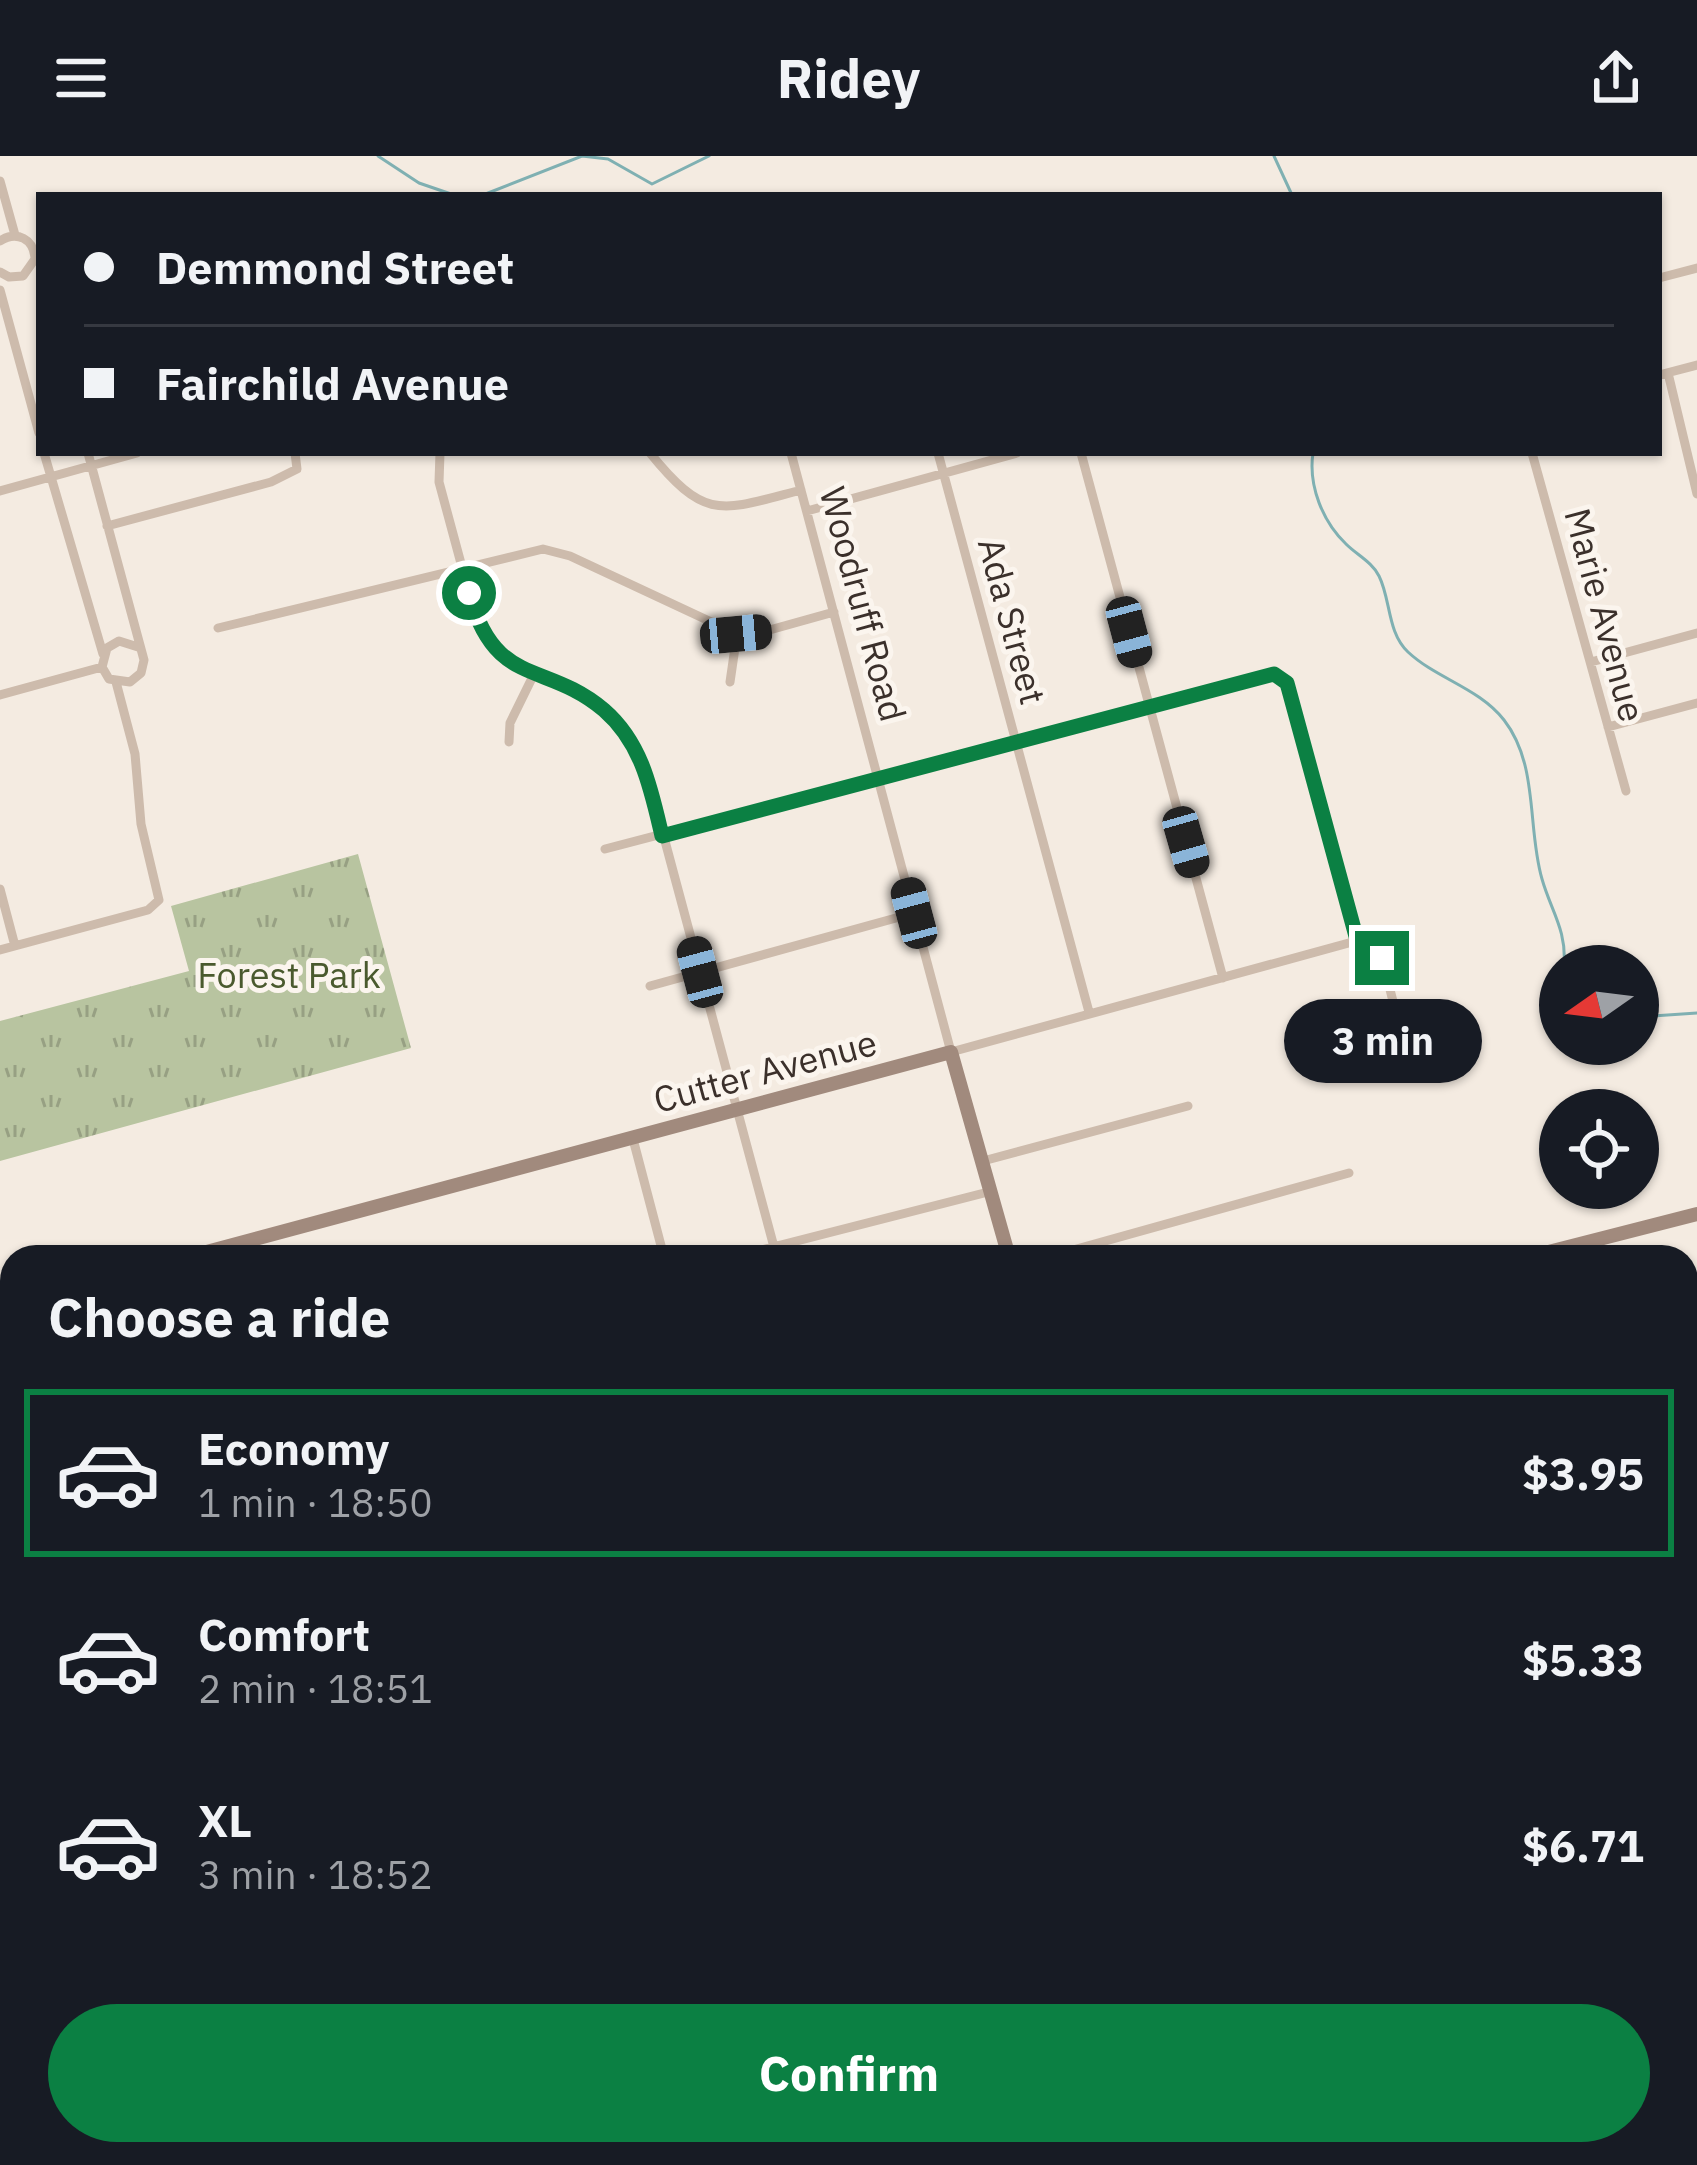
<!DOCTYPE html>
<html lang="en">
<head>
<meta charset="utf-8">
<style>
  :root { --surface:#171b24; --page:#20242c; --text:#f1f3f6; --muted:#9ea1a6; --line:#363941; --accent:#0b8043 }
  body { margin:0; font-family:"IBM Plex Sans",sans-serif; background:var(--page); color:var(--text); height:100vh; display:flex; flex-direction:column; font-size:45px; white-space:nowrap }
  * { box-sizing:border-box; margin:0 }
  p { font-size:39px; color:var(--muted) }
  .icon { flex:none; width:66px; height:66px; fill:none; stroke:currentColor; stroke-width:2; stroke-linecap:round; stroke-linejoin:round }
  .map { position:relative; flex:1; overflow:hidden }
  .drawer { position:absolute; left:0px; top:1089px; width:1698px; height:921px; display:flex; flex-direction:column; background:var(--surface); border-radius:36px 36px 0 0; box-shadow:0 3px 9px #0004 }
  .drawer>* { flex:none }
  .hud { position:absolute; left:36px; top:36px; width:1626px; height:264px; border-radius:0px; box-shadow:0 3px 9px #0004; display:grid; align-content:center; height:264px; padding:0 48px; background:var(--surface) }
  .needle { width:78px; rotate:256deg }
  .tools { position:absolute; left:1539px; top:789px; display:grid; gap:24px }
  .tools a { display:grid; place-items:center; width:120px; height:120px; border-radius:50%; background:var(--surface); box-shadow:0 3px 9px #0004; font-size:60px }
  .end { position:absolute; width:54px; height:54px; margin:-27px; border:15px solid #0b8043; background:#fff; box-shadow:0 0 0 6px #fff }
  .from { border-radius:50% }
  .bubble { position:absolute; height:84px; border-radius:42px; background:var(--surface); box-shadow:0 3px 9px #0004; font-size:39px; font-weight:800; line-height:84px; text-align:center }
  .car { position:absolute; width:36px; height:72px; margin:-36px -18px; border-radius:15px; box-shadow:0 0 9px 3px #0007; background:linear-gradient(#222 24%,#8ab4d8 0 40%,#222 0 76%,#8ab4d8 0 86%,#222 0) }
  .hud b { display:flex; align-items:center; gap:42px; height:114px; font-size:45px }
  .hud b+b { border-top:3px solid var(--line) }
  .hud i { width:30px; height:30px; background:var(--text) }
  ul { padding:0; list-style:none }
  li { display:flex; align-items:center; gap:36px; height:168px; margin:0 24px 18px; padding:0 24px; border:6px solid transparent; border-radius:0px }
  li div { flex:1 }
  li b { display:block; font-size:45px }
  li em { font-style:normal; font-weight:800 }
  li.on { border-color:var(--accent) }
  li>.icon { width:108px; height:108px; stroke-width:1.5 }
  h2 { padding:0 48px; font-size:54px; line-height:144px }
  .action { display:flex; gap:24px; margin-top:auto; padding:24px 48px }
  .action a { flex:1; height:138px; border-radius:72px; background:var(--accent); color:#fff; font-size:48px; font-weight:800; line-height:138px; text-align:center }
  header { display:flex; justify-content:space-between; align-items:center; height:156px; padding:0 48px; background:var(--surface); font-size:54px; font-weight:800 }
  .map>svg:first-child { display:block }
</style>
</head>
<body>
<header><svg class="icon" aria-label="menu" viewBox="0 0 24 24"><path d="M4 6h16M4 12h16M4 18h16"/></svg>Ridey<svg class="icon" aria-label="share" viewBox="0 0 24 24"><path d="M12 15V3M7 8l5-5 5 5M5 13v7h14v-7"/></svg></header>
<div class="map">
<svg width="1697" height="2009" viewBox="0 0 1697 2009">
  <defs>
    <pattern id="grass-tufts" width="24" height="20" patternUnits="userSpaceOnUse" patternTransform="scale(3)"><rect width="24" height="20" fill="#b8c4a0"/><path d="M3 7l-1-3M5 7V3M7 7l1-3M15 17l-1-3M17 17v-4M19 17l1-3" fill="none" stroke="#97a083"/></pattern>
    <pattern id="forest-firs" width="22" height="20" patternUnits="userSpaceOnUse" patternTransform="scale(3)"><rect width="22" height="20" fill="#b8c4a0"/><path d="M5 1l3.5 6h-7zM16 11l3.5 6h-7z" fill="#97a083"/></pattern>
  </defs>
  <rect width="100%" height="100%" fill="#f4ebe1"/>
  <path fill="url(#grass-tufts)" d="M 358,698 L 411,892 L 0,1005 L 0,865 L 189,815 L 171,750 Z"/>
  <path fill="url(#forest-firs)" d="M 935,1998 L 1063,1998 L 1067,2009 L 932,2009 Z"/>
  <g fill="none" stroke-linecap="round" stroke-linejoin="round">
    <path stroke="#7fb0b2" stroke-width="3" d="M 378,0 L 419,27 L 454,39
      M 1274,0 L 1292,39
      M 483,39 L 582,0 L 608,3 L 652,28 L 709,0
      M 1313,297 C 1308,330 1323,366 1346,388 C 1357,399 1372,406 1379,420 C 1391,444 1387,476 1408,496 C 1437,523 1479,532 1504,564 C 1539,609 1527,672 1542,723 C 1551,755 1567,774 1564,810
      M 1638,861 L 1697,857"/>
    <path stroke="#cdbbac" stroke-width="9" d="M 0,25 L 15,79
      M 0,85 C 17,74 34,83 35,103 L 23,120 L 9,121 L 0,116
      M 1659,122 L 1697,112
      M 0,134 L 39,277
      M 1668,217 L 1697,338
      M 1659,219 L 1697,209
      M 44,297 L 103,498
      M 88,297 L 144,504 L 141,517 L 130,526 L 109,523 L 102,511 L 107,492 L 119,485 L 138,491
      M 440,297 L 439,326 L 476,463 C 504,522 561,517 605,555 C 625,573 635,594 647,618 L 774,1091
      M 650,297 C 706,366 721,355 801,334
      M 791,297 L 951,896 L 1356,785
      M 938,297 L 1089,856
      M 1081,297 L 1223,822
      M 1532,297 L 1626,635
      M 0,335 L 137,297
      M 807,355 L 1017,297
      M 107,370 L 271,326 L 297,313 L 295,297
      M 218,472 L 543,393 L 570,400 L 737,478 L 766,475 L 834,456
      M 1591,506 L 1697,477
      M 730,526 L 737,478
      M 0,539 L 102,511
      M 1608,571 L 1697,547
      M 509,586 L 510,567 L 534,518
      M 605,693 L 1275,518 L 1287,527 L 1356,785 L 1376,792 L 1382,802 L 1398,865
      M 0,733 L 15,790
      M 0,794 L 148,754 L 159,744 L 141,668 L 135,598 L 116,526
      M 650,830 L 914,757
      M 633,983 L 664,1101
      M 983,1005 L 1188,950
      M 734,1101 L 992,1035
      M 1048,1101 L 1349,1017
      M 1686,1201 L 1697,1198
      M 1686,1435 L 1697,1419
      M 0,1444 L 12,1441
      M 0,1608 L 12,1656
      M 0,1680 L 12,1677
      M 0,1827 L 12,1820
      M 1686,1864 L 1697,1861
      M 0,1972 L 12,1969
      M 101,1998 L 104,2009
      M 462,1998 L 465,2009
      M 568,1998 L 571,2009
      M 1252,1998 L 1255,2009
      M 267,2009 L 306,1998
      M 1692,2009 L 1697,2008"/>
    <path stroke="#a18a7d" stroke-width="14" d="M 188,1101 L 951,896 L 1009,1101
      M 1529,1101 L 1697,1058
      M 0,1152 L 12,1149"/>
    <path stroke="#3b302b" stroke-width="3" stroke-dasharray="3 9" stroke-linecap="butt" d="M 1686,1721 L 1697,1702
      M 1686,1771 L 1697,1753
      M 1520,2009 L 1526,1998
      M 1543,2009 L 1550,1998"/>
  </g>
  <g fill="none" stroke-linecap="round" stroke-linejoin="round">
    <path stroke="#0b8043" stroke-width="15" d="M 469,437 C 495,533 545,504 604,554 C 642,587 651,633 662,680 L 1274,518 L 1287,527 L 1357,784 L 1376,792 L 1382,802"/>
  </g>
  <g text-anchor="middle" stroke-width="10" stroke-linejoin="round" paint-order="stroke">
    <g font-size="36" fill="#3b302b" stroke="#fbf5ee">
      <text transform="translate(863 448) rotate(75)" y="13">Woodruff Road</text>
      <text transform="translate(1605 459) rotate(75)" y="13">Marie Avenue</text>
      <text transform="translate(1012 465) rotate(75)" y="13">Ada Street</text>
      <text transform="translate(765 915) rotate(-15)" y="13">Cutter Avenue</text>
    </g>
    <g font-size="36" fill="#4a5a2e" stroke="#fbf5ee">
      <text x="289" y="832">Forest Park</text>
    </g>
  </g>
</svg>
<div class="tools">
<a><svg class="needle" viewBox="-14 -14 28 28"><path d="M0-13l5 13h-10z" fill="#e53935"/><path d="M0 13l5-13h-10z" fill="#9ea1a6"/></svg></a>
<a><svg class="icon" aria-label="locate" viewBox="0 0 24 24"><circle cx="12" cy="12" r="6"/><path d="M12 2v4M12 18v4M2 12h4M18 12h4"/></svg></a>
</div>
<i class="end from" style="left:469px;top:437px"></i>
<i class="end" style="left:1382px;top:802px"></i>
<div class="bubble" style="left:1284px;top:843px;width:198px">3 min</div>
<i class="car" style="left:1129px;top:476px;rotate:165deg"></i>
<i class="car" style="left:736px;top:478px;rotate:85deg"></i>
<i class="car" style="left:1186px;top:686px;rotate:164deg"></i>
<i class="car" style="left:914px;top:757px;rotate:345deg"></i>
<i class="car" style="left:700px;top:816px;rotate:345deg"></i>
<div class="hud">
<b><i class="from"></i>Demmond Street</b>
<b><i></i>Fairchild Avenue</b>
</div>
<section class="drawer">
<h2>Choose a ride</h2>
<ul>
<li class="on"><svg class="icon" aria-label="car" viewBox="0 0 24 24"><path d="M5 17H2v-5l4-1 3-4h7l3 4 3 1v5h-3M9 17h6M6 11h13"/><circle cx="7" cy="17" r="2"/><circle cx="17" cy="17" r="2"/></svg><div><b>Economy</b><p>1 min · 18:50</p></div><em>$3.95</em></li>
<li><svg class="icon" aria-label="car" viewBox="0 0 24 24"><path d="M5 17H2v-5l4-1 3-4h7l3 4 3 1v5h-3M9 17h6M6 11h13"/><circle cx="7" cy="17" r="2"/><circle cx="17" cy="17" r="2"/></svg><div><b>Comfort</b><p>2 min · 18:51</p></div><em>$5.33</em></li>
<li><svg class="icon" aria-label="car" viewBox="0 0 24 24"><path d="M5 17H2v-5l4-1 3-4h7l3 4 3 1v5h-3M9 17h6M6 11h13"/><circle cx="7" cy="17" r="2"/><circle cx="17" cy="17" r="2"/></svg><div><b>XL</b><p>3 min · 18:52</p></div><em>$6.71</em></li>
</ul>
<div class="action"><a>Confirm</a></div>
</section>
</div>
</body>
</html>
